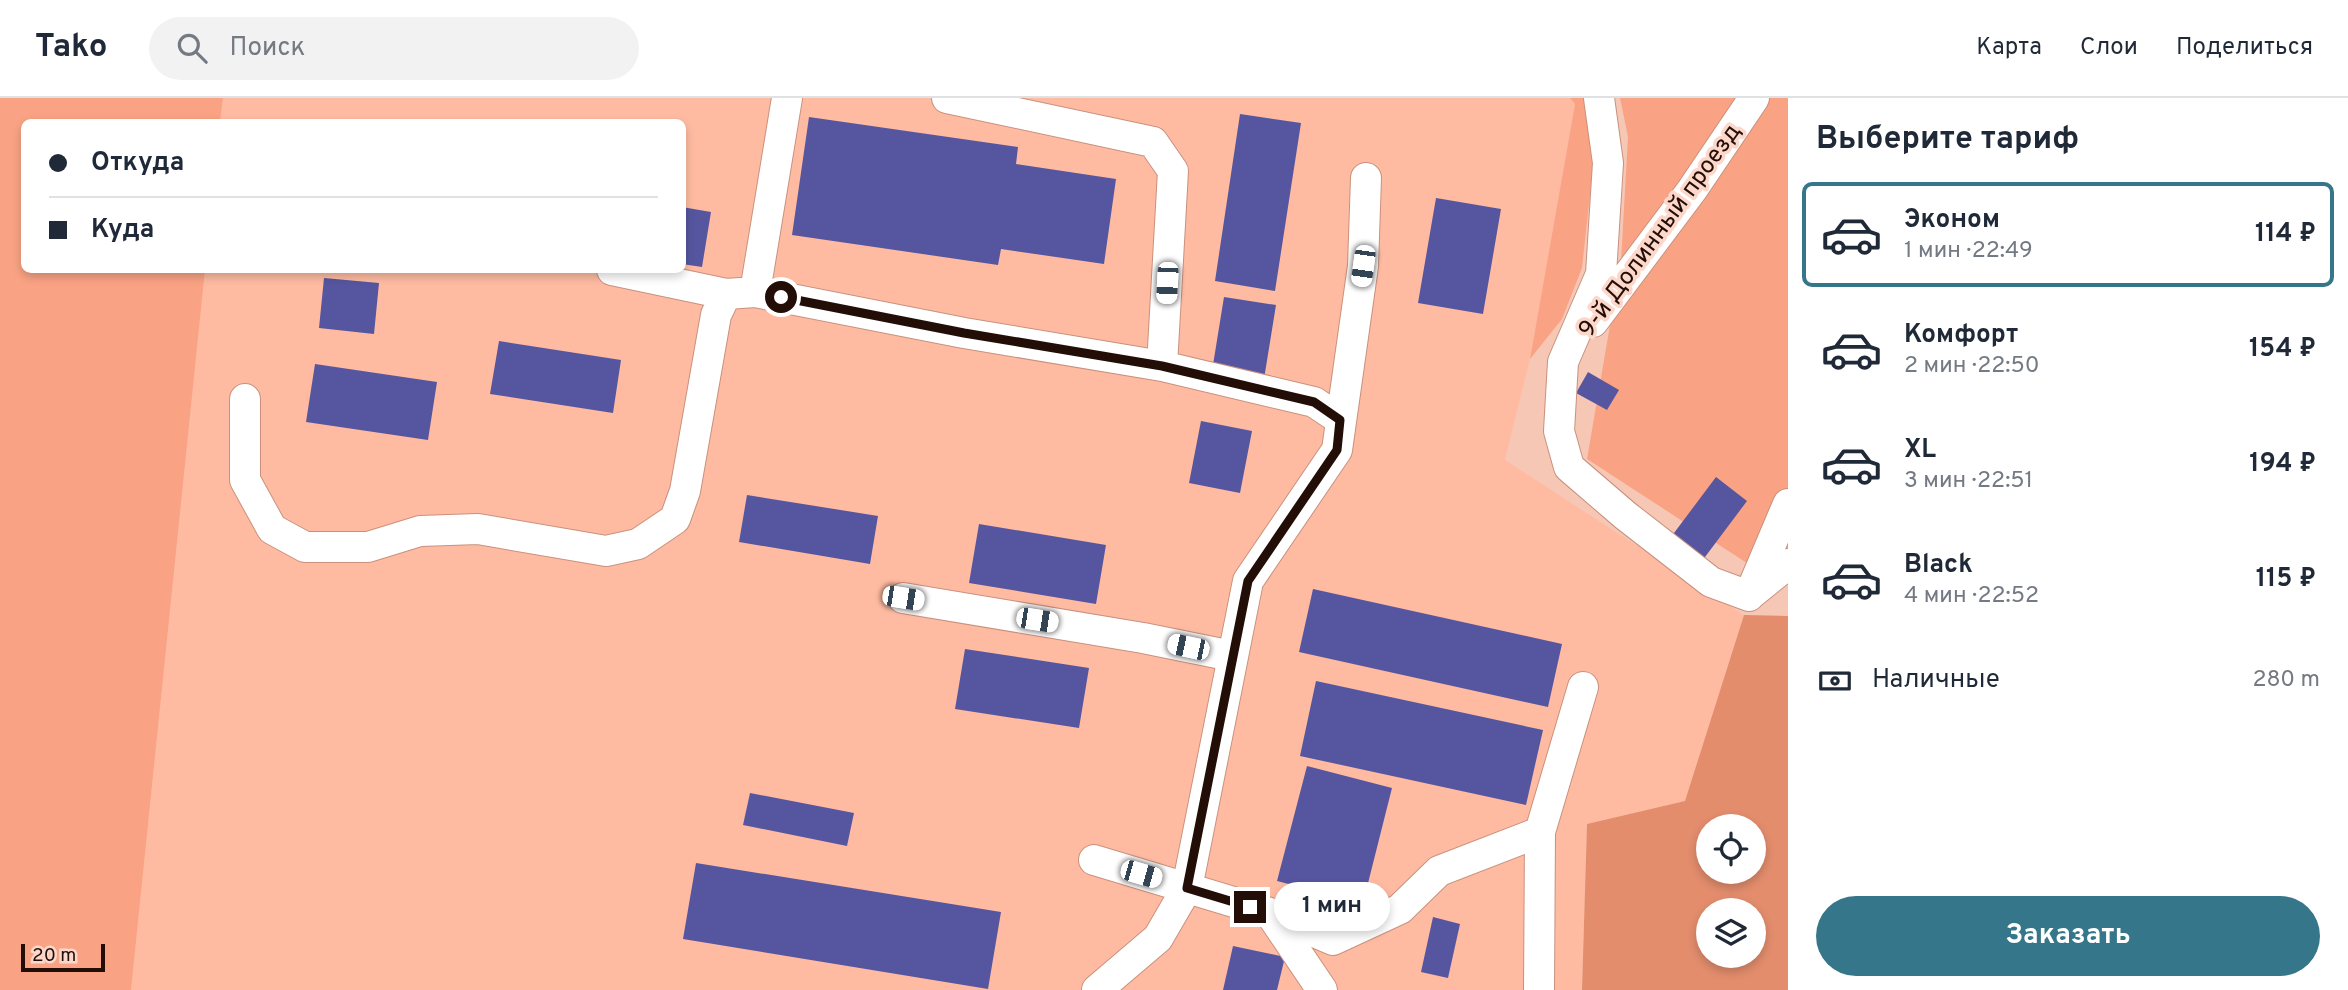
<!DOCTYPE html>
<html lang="ru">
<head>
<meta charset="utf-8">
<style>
  :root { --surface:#fff; --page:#f2f2f3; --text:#1f2937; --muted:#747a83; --line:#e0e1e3; --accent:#36768a }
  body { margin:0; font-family:Overpass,sans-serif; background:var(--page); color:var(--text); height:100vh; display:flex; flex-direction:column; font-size:26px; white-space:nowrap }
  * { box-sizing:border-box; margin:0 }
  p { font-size:23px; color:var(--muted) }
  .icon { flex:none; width:38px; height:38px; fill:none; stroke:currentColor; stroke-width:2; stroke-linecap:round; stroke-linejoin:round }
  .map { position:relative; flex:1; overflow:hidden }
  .panel { display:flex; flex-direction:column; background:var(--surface); width:560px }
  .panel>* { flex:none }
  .hud { position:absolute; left:21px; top:21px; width:665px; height:154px; border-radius:10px; box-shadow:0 4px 10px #0003; display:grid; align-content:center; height:154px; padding:0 28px; background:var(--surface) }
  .controls { position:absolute; left:1696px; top:716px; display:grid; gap:14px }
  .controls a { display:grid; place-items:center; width:70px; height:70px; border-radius:50%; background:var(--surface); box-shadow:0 4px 10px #0003; font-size:35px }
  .scale { position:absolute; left:21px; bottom:18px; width:84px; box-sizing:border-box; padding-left:7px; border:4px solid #220e07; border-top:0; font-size:19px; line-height:24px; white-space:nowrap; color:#220e07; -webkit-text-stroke:5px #fcd7ca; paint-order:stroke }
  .end { position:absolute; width:32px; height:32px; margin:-16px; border:9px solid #220e07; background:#fff; box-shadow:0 0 0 4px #fff }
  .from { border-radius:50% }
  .bubble { position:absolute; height:49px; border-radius:24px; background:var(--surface); box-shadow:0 4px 10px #0003; font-size:23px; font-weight:700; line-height:49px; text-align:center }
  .car { position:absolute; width:21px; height:42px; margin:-21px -10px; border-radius:9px; box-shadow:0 0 5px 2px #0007; background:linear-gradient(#fff 24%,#345 0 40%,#fff 0 76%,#345 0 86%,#fff 0) }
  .hud b { display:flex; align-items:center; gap:24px; height:66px; font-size:26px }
  .hud b+b { border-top:2px solid var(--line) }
  .hud i { width:18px; height:18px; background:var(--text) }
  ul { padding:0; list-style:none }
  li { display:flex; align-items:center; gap:21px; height:105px; margin:0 14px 10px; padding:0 14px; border:4px solid transparent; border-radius:10px }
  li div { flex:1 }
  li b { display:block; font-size:26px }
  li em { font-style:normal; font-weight:700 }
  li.current { border-color:var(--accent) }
  li>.icon { width:63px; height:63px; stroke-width:1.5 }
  h2 { padding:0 28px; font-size:32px; line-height:84px }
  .pay { display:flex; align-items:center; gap:18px; height:77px; padding:0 28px; font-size:26px }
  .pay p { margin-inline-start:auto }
  .primary-button { display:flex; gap:14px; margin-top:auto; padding:14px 28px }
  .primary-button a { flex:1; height:80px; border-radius:42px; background:var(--accent); color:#fff; font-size:28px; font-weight:700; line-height:80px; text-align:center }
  header { display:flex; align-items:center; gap:42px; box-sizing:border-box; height:98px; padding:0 35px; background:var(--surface); border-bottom:2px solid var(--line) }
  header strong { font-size:33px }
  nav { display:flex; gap:38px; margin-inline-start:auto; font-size:24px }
  .search { width:490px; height:63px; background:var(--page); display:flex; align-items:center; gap:18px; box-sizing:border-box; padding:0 24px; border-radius:38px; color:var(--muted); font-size:26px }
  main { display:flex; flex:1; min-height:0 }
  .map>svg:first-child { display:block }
</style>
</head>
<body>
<header>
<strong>Tako</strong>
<div class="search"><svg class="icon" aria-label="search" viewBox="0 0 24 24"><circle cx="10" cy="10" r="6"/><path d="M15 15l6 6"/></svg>Поиск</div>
<nav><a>Карта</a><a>Слои</a><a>Поделиться</a></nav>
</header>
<main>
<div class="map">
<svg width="1788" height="892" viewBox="0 0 1788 892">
  <rect width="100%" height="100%" fill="#f7c7b6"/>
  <path fill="#febba2" d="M 223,0 L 1570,0 L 1575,6 L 1530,261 L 1505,362 L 1744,517 L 1685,703 L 1587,726 L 1582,892 L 131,892 L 205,172 L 682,172 L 682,24 L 220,24 Z"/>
  <path fill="#f9a384" d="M 0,0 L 223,0 L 220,24 L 24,24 L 24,172 L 205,172 L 131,892 L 0,892 Z
    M 1570,0 L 1586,0 L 1593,69 L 1582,170 L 1562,221 L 1530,261 L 1575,6 Z
    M 1620,0 L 1788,0 L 1788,479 L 1776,484 L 1587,361 L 1621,163 L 1628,39 Z"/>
  <path fill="#e38d6d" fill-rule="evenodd" d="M 1744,517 L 1788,518 L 1788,892 L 1582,892 L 1587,726 L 1685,703 ZM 1708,728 L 1754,728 L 1754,774 L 1708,774 ZM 1708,812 L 1754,812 L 1754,858 L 1708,858 Z"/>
  <path fill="#55569f" d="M 1240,16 L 1301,25 L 1275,193 L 1215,183 Z
    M 809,19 L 1018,49 L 1016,66 L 1116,81 L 1104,166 L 1001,151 L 998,167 L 792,137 Z
    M 1436,100 L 1501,111 L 1483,216 L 1418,205 Z
    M 682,109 L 711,114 L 702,169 L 682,166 Z
    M 324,180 L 379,185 L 374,236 L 319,230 Z
    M 1224,199 L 1276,207 L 1264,281 L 1212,273 Z
    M 499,243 L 621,262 L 613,315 L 490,296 Z
    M 315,266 L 437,284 L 428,342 L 306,324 Z
    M 1588,274 L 1619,292 L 1607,312 L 1576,295 Z
    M 1201,323 L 1252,333 L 1240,395 L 1189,385 Z
    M 1716,379 L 1747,403 L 1702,463 L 1671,439 Z
    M 747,397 L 878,418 L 870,466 L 739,444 Z
    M 979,426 L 1106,447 L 1096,506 L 969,485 Z
    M 1313,491 L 1562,546 L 1548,609 L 1299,554 Z
    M 965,551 L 1089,570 L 1079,630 L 955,611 Z
    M 1316,583 L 1543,632 L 1526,707 L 1300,658 Z
    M 1307,668 L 1392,690 L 1363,805 L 1277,783 Z
    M 750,695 L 854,715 L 847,748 L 743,727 Z
    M 696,765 L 1001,814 L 988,891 L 683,841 Z
    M 1433,819 L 1460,826 L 1448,880 L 1421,874 Z
    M 1233,848 L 1285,859 L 1277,892 L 1223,892 Z"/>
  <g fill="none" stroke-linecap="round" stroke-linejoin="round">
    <defs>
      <path id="minor" d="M 947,0 L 1153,44 L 1173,73 L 1162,268
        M 1599,0 L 1608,65 L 1601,176 L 1563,264 L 1559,333 L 1569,369 L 1626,418 L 1711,484 L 1749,498
        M 612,172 L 726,196 L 755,194 L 964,235 L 1162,268 L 1314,304 L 1341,322
        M 755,194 L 787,0
        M 1593,224 L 1692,92 L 1754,0
        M 245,301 L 245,382 L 272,431 L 305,449 L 368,449 L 420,433 L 478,431 L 606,453 L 638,446 L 675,421 L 685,393 L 716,217 L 726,196
        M 1752,495 L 1788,466
        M 1749,498 L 1788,406
        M 903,500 L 1143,540 L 1232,558
        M 1094,762 L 1270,815 L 1333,842 L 1400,811 L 1439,773 L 1540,734
        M 1270,815 L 1322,892
        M 1097,892 L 1158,840 L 1187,790 L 1248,483 L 1337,352 L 1363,168 L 1366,80
        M 1539,892 L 1540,734 L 1583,589"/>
    </defs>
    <use href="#minor" stroke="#c9917d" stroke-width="32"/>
    <use href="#minor" stroke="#fff" stroke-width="30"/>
  </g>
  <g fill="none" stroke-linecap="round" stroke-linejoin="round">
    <path stroke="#220e07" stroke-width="9" d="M 781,199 L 964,235 L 1162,268 L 1314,304 L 1340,322 L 1337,352 L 1248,483 L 1187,790 L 1250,809"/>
  </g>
  <g text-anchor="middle" stroke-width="7" stroke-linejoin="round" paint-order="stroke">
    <g font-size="24" fill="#220e07" stroke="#fcd7ca">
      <text transform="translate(1659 132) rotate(-54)" y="8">9-й Долинный проезд</text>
    </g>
  </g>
</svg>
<div class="controls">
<a><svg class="icon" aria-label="locate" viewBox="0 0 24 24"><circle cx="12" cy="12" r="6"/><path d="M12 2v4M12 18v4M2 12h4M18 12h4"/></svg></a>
<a><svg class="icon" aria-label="layers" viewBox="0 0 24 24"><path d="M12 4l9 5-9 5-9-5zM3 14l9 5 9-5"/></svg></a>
</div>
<div class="scale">20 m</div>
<i class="end from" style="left:781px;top:199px"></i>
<i class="end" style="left:1250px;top:809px"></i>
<div class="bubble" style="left:1274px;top:784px;width:116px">1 мин</div>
<i class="car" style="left:1363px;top:168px;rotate:188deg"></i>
<i class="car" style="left:1167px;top:185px;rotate:183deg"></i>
<i class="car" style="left:903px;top:500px;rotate:99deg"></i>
<i class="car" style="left:1037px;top:522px;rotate:99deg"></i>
<i class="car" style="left:1188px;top:549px;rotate:282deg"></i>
<i class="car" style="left:1141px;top:776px;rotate:106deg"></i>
<div class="hud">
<b><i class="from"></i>Откуда</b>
<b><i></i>Куда</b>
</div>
</div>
<section class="panel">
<h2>Выберите тариф</h2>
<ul>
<li class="current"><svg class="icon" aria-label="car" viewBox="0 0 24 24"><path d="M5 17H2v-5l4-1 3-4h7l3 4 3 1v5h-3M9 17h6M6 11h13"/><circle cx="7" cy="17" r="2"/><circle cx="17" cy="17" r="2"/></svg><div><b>Эконом</b><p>1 мин · 22:49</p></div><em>114 ₽</em></li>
<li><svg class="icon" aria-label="car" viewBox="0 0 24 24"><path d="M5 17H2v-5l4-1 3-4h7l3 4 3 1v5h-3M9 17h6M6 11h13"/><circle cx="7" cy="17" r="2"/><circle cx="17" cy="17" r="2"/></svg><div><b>Комфорт</b><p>2 мин · 22:50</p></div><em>154 ₽</em></li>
<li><svg class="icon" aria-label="car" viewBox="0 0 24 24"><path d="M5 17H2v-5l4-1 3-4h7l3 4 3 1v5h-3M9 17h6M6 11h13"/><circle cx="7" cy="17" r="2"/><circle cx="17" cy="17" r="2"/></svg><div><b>XL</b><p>3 мин · 22:51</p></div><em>194 ₽</em></li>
<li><svg class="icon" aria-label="car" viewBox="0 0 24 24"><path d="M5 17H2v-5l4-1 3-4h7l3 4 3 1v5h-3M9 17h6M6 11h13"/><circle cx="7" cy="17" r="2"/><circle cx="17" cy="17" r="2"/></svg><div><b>Black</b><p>4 мин · 22:52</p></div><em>115 ₽</em></li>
</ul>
<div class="pay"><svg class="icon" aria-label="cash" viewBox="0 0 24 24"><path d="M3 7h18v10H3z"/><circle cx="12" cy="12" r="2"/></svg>Наличные<p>280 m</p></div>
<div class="primary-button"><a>Заказать</a></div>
</section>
</main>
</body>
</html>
